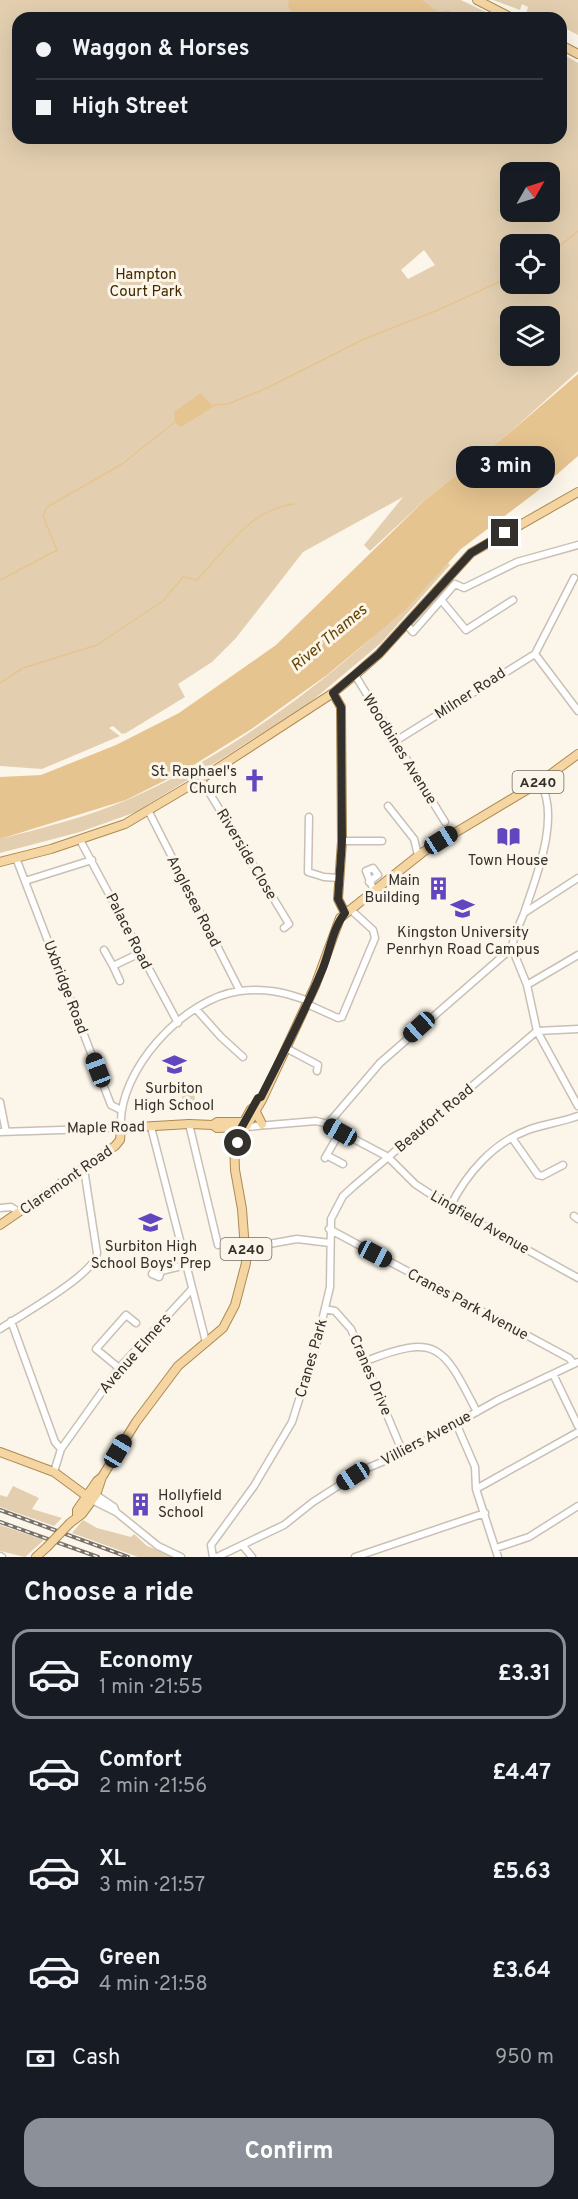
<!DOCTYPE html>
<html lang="en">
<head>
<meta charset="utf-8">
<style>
  :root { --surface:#171b24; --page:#242831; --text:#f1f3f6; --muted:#9ea1a6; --line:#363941; --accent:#8c9099 }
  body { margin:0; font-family:Overpass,sans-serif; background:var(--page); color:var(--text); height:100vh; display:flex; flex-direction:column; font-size:22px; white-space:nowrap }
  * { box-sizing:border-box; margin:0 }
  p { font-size:20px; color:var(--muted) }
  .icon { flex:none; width:33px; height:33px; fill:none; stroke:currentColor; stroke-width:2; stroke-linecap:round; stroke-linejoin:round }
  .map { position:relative; height:1557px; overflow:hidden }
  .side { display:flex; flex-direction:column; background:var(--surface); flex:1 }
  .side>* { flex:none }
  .top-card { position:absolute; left:12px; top:12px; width:555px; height:132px; border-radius:18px; box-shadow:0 6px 24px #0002; display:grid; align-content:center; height:132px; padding:0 24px; background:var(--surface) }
  .needle { width:39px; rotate:51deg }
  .tools { position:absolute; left:500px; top:162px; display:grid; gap:12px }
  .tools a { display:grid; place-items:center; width:60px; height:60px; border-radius:12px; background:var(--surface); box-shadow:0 6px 24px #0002; font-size:30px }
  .end { position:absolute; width:27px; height:27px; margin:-14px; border:8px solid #34312c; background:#fff; box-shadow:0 0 0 3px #fff }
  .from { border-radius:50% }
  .bubble { position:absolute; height:42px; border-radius:18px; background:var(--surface); box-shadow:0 6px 24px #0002; font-size:20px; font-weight:700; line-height:42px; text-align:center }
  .car { position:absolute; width:18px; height:36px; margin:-18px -9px; border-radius:8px; box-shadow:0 0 4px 2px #0007; background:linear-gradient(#222 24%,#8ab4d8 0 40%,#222 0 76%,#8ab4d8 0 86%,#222 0) }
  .top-card b { display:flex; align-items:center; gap:21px; height:57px; font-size:22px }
  .top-card b+b { border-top:2px solid var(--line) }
  .top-card i { width:15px; height:15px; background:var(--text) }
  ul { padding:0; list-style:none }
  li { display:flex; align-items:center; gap:18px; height:90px; margin:0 12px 9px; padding:0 12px; border:3px solid transparent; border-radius:18px }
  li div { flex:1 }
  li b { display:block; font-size:22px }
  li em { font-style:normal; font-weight:700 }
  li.on { border-color:var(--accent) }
  li>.icon { width:54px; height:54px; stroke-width:1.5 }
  h2 { padding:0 24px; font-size:27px; line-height:72px }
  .pay { display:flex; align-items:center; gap:15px; height:66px; padding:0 24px; font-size:22px }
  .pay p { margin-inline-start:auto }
  .cta { display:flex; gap:12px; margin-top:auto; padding:12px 24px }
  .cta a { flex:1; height:69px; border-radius:18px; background:var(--accent); color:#fff; font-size:24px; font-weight:700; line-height:69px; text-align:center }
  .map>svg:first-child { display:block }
</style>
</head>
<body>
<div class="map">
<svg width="578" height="1557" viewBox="0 0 578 1557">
  <rect width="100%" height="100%" fill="#fcf5e9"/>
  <path fill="#e3cfb0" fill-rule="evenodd" d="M 0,0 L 461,0 L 498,18 L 18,18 L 18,138 L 561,138 L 561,53 L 578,63 L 578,371 L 508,434 L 426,499 L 370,551 L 364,545 L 403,497 L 303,552 L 236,638 L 212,662 L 178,684 L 185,697 L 126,733 L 122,734 L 113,726 L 109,728 L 120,736 L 42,769 L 0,766 ZM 510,172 L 549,172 L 549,212 L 510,212 ZM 510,244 L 549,244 L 549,284 L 510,284 ZM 424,250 L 435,265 L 408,279 L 401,270 ZM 510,316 L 549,316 L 549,356 L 510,356 Z
    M 493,0 L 578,0 L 578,35 L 561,26 L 561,18 L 536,16 L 525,18 L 528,7 L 522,4 L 520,10 Z
    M 448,563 L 450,565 L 381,643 L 313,700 L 231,753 L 136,812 L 80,832 L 0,853 L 0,839 C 42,828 87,817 127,800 C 242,750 364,655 448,563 Z
    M 194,1083 L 195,1106 L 183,1107 L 181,1084 Z
    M 13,1486 L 39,1498 L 32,1509 L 62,1518 L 54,1526 L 0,1507 L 0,1495 L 7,1497 Z
    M 83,1520 L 97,1528 L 131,1537 L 134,1534 L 147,1546 L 175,1557 L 138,1557 L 72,1533 Z
    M 0,1525 L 44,1540 L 25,1557 L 0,1551 Z"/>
  <path fill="#e6c490" d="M 289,0 L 422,0 C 433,7 434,14 448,10 L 465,18 L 342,18 L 327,14 L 295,18 L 288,6 Z
    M 578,374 L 578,456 L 539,490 L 461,549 L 406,609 L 373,637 L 327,675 L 250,730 L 184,771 L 126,800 L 0,839 L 0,777 L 41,775 L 116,745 L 179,713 L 276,645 L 426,499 L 508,434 Z
    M 201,393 L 213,407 L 181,427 L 175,422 L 174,412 Z"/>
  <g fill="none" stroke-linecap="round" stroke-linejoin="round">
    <path stroke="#e6c490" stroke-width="1.5" d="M 549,255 L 578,231
      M 212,405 L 228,404 L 265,389 L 364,339 L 438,310 L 510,277
      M 0,580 L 57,550 L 43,516 L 47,507 L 122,464 L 175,422
      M 0,683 L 23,668 L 97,645 L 163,601 L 183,577 L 197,580 C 226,550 250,508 295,504"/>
    <defs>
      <path id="minor" d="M 455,584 L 464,588 L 517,562 L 578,545
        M 442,601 L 466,630 L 513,600
        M 406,624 L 413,632 L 455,584
        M 535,654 L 578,711
        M 355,675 L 445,822
        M 394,742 L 535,654 L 574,578
        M 201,779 L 289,924 L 284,928
        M 540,782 C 561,817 536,877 524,913 C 520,924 513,936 512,948 L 527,985 L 537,1031 L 578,1106
        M 388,806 L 414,839 L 418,855
        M 149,812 L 240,991
        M 309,817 L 308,872 L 324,877 L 339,878
        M 80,840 L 178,1023
        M 342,841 L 382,841
        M 16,858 L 111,1105 L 121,1110
        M 25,881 L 92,860
        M 369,882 L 378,875 L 373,868 L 366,871 L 374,891
        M 524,913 L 578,878
        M 104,950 L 113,966 L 140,953
        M 113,966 L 120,981
        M 527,985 L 578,955
        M 307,1004 L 338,1018 L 342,1017 L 375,938 L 373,930 L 350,909
        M 196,1009 L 221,1037 L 243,1057
        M 537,1031 L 578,1029
        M 286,1048 L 318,1065 L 317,1071
        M 0,1102 L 6,1132
        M 189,1124 L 218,1245
        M 327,1125 L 380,1063 L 512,948
        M 151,1127 L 206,1342
        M 246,1127 L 316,1121 L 324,1123 L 388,1157 L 415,1184 L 450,1207 L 578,1278
        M 0,1132 L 121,1128 C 117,1071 184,998 240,991 C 265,988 285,992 308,1001
        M 512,1138 L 538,1175 L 542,1176 L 563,1165
        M 328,1156 L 343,1164
        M 325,1158 L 340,1132
        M 450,1207 C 466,1174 493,1143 528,1130 C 544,1124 562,1122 578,1116
        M 0,1208 L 11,1207 L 19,1212
        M 574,1216 L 578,1219
        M 329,1229 L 569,1358 L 574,1364
        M 246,1248 L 297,1239 L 330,1243
        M 161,1271 L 159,1277 L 152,1274 L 155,1269 L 161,1271 L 186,1265
        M 325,1309 L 335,1311 L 351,1329 L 403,1453
        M 11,1321 L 55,1442 L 61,1449
        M 0,1329 C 19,1316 96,1274 97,1253 L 84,1169
        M 366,1361 C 439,1332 444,1348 477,1412
        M 119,1368 L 96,1349 L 126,1315 L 136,1323
        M 553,1374 L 578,1426
        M 456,1423 L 475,1467 L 476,1489 L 498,1557
        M 54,1472 L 61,1449 L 119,1368 L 192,1289
        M 476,1489 L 578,1432
        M 96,1495 L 114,1507 L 116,1512 L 158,1546 L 181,1557
        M 92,1500 L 116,1512
        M 243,1546 L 252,1557
        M 496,1548 L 529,1537 L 578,1506
        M 0,1556 L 2,1557
        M 213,1557 L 211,1545 L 254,1486 L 292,1422 L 316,1346 L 330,1287 L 331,1219 L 343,1196 L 354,1186 L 537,1031
        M 217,1557 L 284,1525 L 313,1502 L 363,1470 L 403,1453 L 498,1400 L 578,1362
        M 355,1557 L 485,1513"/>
      <path id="major" d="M 477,0 L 512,18
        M 561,45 L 578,54
        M 333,693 L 341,707 L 342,841 L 338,899 L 345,913
        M 0,862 L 51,849 L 125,824 L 201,779 L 333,693 L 355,675 L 379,654 L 471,553 L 578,492
        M 256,1112 L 262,1124
        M 213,1125 L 217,1122 L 242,1122
        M 236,1144 L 262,1100 L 315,986 L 340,918 L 423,852 L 540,782 L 578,754
        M 0,1225 L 115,1146 L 120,1140 L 121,1128 L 189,1124 L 213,1125 L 217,1128 L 244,1127
        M 0,1452 L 54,1472 L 92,1500
        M 77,1515 L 77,1510 L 97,1481 L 102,1477
        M 70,1523 L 82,1514 L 96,1495 L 102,1477 L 136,1422 L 178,1366 L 223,1328 L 235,1305 L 246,1263 L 242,1209 L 235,1170 L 234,1140 L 251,1109
        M 36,1557 L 47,1547"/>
    </defs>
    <use href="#minor" stroke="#c8c0b5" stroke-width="9"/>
    <use href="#major" stroke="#ad8a51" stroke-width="10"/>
    <use href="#minor" stroke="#fff" stroke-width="6"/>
    <use href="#major" stroke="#f5d6a3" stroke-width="8"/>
    <defs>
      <path id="rail" d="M 0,1510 L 128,1557
        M 0,1522 L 98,1557"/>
    </defs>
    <use href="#rail" stroke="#77726b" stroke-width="4"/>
    <use href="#rail" stroke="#fcf5e9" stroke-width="1.5" stroke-dasharray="4.5" stroke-linecap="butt"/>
    <defs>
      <path id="major-bridge" d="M 47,1547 L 70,1523"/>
    </defs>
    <use href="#major-bridge" stroke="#ad8a51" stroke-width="10" stroke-linecap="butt"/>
    <use href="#major-bridge" stroke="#f5d6a3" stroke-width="8"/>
  </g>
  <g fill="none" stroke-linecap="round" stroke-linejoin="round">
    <path stroke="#34312c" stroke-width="8" d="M 238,1143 L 234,1141 L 258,1098 L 261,1097 C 282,1055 305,1012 323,968 C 330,950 333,928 345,913 L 338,899 L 342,841 L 341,707 L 333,693 L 379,654 L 471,553 L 505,533"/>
  </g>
  <defs>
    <symbol id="church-bare" viewBox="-9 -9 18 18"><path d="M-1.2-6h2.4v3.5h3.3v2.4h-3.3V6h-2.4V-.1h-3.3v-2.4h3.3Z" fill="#6146bf" stroke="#fcf5e9" stroke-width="2.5" paint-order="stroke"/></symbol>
    <symbol id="library-bare" viewBox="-9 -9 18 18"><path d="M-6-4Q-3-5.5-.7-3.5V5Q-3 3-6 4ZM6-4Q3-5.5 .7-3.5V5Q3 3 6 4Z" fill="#6146bf" stroke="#fcf5e9" stroke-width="2.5" paint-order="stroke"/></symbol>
    <symbol id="building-bare" viewBox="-9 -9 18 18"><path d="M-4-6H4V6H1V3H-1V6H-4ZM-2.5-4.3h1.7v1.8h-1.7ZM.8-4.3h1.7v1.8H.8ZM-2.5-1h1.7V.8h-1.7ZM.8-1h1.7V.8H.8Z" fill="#6146bf" stroke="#fcf5e9" stroke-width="2.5" paint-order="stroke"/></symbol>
    <symbol id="university-bare" viewBox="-9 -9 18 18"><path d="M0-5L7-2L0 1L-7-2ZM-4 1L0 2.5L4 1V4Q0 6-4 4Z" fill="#6146bf" stroke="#fcf5e9" stroke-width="2.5" paint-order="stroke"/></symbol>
    <symbol id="school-bare" viewBox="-9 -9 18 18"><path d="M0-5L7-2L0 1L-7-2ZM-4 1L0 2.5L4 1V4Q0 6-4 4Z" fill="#6146bf" stroke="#fcf5e9" stroke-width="2.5" paint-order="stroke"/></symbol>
  </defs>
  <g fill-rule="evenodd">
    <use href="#church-bare" x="238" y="764" width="33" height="33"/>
    <use href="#library-bare" x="492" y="820" width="33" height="33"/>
    <use href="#building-bare" x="422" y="872" width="33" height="33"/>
    <use href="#university-bare" x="446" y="892" width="33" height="33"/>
    <use href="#school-bare" x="158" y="1048" width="33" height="33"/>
    <use href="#school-bare" x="134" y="1206" width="33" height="33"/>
    <use href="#building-bare" x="124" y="1488" width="33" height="33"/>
  </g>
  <g text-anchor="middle" stroke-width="6" stroke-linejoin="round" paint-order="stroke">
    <g fill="#fcf5e9" stroke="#706c65" stroke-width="1.5">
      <rect x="512.5" y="771" width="51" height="22" rx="4.5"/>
      <rect x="220.5" y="1238" width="51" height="22" rx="4.5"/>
    </g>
    <g font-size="14" font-weight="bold" fill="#34312c">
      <text x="538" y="787">A240</text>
      <text x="246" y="1254">A240</text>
    </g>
    <g font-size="15" fill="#402900" stroke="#fcf5e9">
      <text x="146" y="279">Hampton<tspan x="146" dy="17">Court Park</tspan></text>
    </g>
    <g font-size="15" fill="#34312c" stroke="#fcf5e9">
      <text transform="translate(470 693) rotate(-33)" y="5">Milner Road</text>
      <text transform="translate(400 749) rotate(58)" y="5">Woodbines Avenue</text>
      <text transform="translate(247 854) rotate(59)" y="5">Riverside Close</text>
      <text transform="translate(194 901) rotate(63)" y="5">Anglesea Road</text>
      <text transform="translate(129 931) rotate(63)" y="5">Palace Road</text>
      <text transform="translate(66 987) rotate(69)" y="5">Uxbridge Road</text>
      <text transform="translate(434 1118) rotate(-40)" y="5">Beaufort Road</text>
      <text transform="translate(106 1127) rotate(-1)" y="5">Maple Road</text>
      <text transform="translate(66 1180) rotate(-35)" y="5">Claremont Road</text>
      <text transform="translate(480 1222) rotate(30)" y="5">Lingfield Avenue</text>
      <text transform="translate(468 1304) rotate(28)" y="5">Cranes Park Avenue</text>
      <text transform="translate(135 1353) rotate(-49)" y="5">Avenue Elmers</text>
      <text transform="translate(311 1358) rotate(-74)" y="5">Cranes Park</text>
      <text transform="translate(371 1375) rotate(67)" y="5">Cranes Drive</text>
      <text transform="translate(426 1438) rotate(-28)" y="5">Villiers Avenue</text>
    </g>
    <g font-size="15" fill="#34312c" stroke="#fcf5e9">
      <text x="237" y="776" text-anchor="end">St. Raphael's<tspan x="237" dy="17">Church</tspan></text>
      <text x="508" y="865">Town House</text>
      <text x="420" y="885" text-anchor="end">Main<tspan x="420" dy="17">Building</tspan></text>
      <text x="463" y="937">Kingston University<tspan x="463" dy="17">Penrhyn Road Campus</tspan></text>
      <text x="174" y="1093">Surbiton<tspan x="174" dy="17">High School</tspan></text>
      <text x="151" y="1251">Surbiton High<tspan x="151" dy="17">School Boys' Prep</tspan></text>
      <text x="158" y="1500" text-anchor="start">Hollyfield<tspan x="158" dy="17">School</tspan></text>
    </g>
    <g font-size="16" font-style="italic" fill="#634300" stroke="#fcf5e9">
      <text transform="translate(328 637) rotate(-40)" y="6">River Thames</text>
    </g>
  </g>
</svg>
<div class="tools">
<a><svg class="needle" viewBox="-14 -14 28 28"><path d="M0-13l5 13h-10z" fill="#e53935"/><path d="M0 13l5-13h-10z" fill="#9ea1a6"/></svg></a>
<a><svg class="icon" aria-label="locate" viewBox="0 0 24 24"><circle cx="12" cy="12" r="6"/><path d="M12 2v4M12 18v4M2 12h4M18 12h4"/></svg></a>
<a><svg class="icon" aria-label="layers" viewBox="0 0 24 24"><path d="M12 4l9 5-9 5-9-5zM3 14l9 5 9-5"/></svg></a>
</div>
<i class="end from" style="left:238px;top:1143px"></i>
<i class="end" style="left:505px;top:533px"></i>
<div class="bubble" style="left:456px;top:446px;width:99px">3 min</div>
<i class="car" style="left:441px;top:840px;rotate:58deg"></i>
<i class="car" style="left:419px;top:1027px;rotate:228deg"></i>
<i class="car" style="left:98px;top:1070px;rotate:339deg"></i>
<i class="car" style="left:340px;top:1132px;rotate:299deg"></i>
<i class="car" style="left:375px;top:1254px;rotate:118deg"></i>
<i class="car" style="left:118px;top:1451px;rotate:31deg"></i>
<i class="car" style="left:353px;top:1476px;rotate:237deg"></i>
<div class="top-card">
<b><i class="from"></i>Waggon &amp; Horses</b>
<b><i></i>High Street</b>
</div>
</div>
<section class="side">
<h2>Choose a ride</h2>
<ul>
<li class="on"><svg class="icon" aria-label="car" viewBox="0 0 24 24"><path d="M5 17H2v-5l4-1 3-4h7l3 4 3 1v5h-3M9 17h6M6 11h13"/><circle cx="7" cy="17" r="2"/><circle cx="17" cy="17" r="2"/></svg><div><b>Economy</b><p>1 min · 21:55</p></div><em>£3.31</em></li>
<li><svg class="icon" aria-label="car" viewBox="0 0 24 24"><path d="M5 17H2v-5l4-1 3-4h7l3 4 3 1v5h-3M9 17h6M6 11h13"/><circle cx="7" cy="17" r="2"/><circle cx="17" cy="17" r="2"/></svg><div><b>Comfort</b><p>2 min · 21:56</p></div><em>£4.47</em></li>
<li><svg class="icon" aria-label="car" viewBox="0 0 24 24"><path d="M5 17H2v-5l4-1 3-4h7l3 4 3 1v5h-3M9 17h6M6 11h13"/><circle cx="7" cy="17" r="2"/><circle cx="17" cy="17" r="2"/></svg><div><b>XL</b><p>3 min · 21:57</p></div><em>£5.63</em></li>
<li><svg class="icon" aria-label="car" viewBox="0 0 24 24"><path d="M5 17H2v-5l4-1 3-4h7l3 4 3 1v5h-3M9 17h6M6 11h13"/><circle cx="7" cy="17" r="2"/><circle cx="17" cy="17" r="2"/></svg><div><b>Green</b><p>4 min · 21:58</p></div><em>£3.64</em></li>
</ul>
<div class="pay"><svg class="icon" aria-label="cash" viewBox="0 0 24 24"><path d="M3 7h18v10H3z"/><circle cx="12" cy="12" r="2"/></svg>Cash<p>950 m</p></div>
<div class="cta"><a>Confirm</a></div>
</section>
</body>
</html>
